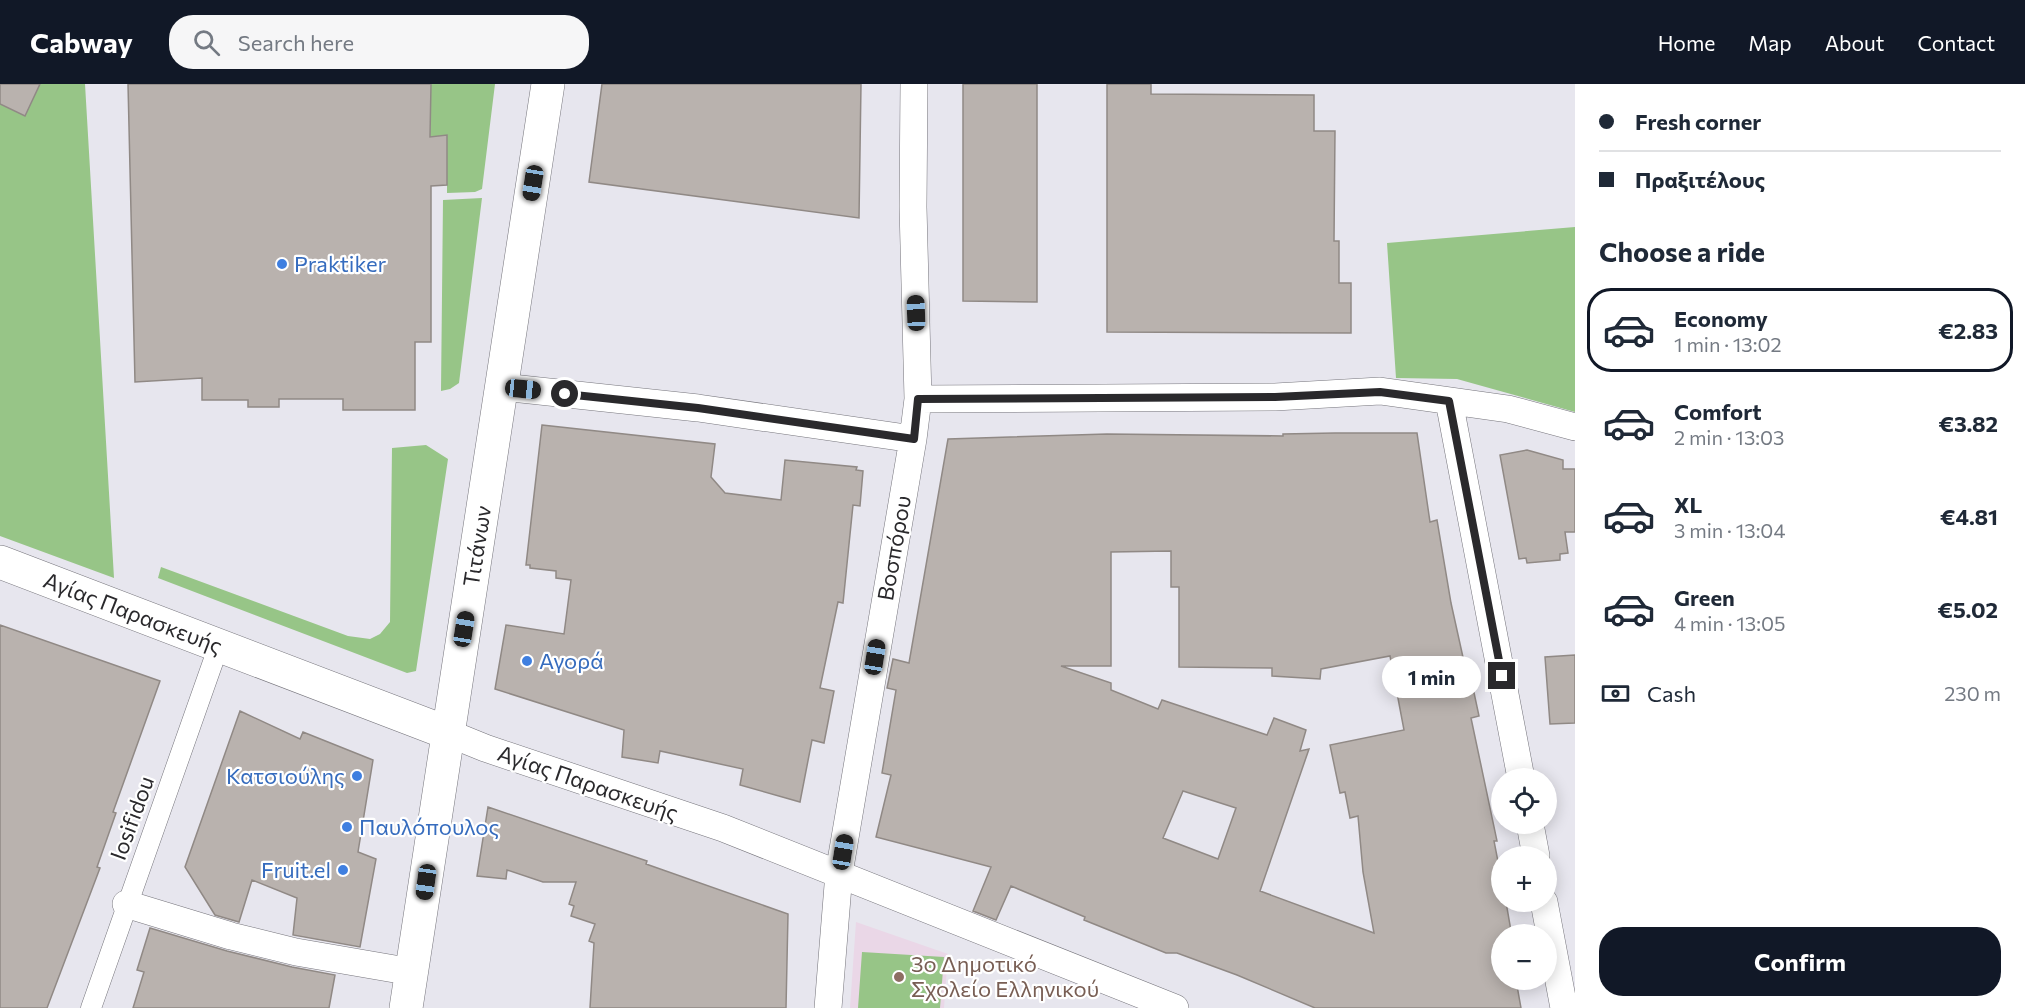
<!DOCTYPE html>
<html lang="en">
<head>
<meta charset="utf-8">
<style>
  :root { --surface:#fff; --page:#f6f6f7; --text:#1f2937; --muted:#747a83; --line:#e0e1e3; --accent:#111827 }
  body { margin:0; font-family:Commissioner,sans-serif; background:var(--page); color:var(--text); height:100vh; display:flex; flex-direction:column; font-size:22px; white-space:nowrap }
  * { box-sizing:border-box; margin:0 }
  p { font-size:20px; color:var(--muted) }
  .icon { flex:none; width:33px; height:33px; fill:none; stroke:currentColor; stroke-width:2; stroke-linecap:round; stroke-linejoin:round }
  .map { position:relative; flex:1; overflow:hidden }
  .drawer { display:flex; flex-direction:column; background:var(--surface); width:450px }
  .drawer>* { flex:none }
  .guide { display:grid; align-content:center; height:132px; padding:0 24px; background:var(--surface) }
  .fabs { position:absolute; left:1491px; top:684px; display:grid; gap:12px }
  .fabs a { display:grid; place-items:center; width:66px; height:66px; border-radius:50%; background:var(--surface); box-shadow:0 3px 15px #0003; font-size:30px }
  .end { position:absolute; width:27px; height:27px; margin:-14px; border:8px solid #2a292c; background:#fff; box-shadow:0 0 0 3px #fff }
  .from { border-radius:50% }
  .bubble { position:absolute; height:42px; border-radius:21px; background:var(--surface); box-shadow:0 3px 15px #0003; font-size:20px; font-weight:700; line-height:42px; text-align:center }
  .car { position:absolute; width:18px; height:36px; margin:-18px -9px; border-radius:8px; box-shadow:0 0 4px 2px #0007; background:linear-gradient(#222 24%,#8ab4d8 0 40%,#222 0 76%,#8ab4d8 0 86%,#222 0) }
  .guide b { display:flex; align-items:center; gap:21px; height:57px; font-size:22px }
  .guide b+b { border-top:2px solid var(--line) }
  .guide i { width:15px; height:15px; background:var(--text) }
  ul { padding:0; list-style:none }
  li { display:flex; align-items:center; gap:18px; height:84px; margin:0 12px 9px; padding:0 12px; border:3px solid transparent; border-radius:24px }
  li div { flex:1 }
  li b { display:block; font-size:22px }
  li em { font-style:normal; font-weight:700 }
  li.current { border-color:var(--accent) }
  li>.icon { width:54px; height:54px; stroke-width:1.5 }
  h2 { padding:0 24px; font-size:27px; line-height:72px }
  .pay { display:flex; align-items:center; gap:15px; height:66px; padding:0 24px; font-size:22px }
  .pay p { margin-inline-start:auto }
  .action { display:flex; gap:12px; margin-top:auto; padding:12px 24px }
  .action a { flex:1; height:69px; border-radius:24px; background:var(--accent); color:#fff; font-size:24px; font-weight:700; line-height:69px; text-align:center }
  header { display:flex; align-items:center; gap:36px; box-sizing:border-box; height:84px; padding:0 30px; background:var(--accent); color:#fff }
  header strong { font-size:28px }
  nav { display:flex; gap:33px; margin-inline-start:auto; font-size:21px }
  .search { width:420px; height:54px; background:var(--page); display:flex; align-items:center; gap:15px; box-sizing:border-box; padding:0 21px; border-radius:24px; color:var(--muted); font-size:22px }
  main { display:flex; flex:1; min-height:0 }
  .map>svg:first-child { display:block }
</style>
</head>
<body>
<header>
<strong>Cabway</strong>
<div class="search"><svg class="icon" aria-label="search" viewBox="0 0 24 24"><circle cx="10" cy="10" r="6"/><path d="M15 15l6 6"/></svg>Search here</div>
<nav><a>Home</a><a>Map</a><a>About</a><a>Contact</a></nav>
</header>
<main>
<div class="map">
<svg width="1575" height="924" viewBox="0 0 1575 924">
  <rect width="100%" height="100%" fill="#e7e6ee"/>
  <path fill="#ead7e7" d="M 856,838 L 948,870 L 944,924 L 850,924 Z"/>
  <path fill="#97c587" d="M 0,0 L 85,0 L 114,494 L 0,452 Z
    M 431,0 L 495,0 L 482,105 L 475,108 L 447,109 L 447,51 L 430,53 Z
    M 482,114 L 459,299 L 450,305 L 441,307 L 443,116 Z
    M 1575,143 L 1575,328 L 1457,295 L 1396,294 L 1387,159 Z
    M 426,361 L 448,375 L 416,587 L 407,589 L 158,494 L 161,483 L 348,552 L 370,555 L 380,550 L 390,538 L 392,364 Z
    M 862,868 L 944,873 L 940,924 L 858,924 Z"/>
  <path fill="#b9b2ae" stroke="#908985" stroke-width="1.5" fill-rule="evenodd" d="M 0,0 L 40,0 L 25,32 L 0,20 Z
    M 128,0 L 431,0 L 430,53 L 447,51 L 447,101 L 431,102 L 431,258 L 415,258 L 415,326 L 343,326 L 343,315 L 279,315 L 279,323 L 248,323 L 248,316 L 202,316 L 202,294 L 135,298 Z
    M 602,0 L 861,0 L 859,134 L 589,98 Z
    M 963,0 L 1037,0 L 1037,218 L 963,217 Z
    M 1107,0 L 1151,0 L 1151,10 L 1314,11 L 1314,47 L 1335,47 L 1334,157 L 1339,157 L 1339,199 L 1351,199 L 1351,249 L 1107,248 Z
    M 542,341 L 715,360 L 711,393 L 725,409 L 781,416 L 785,376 L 857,383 L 856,386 L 863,387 L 860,422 L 853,421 L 843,519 L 838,518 L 820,604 L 834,607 L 824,659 L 812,656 L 800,718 L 740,701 L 743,685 L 660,667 L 658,679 L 622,673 L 624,646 L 495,605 L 506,541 L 564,550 L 571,496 L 556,494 L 556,487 L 530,484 L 530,481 L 526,481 Z
    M 1335,349 L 1417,349 L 1430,438 L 1437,436 L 1451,519 L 1470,605 L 1473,604 L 1479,632 L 1471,634 L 1497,757 L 1494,757 L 1502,798 L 1502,818 L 1506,818 L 1510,841 L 1511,850 L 1502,850 L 1502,896 L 1516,896 L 1521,924 L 1315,924 L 1237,891 L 1177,869 L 1166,869 L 1084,836 L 1085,833 L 1011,802 L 996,836 L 973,827 L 991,783 L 876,753 L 891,691 L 882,689 L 896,606 L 887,604 L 893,575 L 909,579 L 948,355 L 1107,350 L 1283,352 L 1283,350 ZM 1171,467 L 1171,503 L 1179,503 L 1179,583 L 1272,584 L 1272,592 L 1320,595 L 1321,585 L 1390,572 L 1404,646 L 1330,661 L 1340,709 L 1345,708 L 1350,734 L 1358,732 L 1363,788 L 1374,849 L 1260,807 L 1309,665 L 1300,667 L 1306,646 L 1274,634 L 1267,651 L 1162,616 L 1158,625 L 1111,606 L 1111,599 L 1061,582 L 1111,582 L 1111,468 ZM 1183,707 L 1236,724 L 1218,775 L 1163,754 Z
    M 1527,366 L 1563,376 L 1563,385 L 1575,385 L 1575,448 L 1565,448 L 1568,469 L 1560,470 L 1560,476 L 1527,479 L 1526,474 L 1519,475 L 1500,371 Z
    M 0,541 L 160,597 L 113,728 L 116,729 L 97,783 L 100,784 L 47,924 L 0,924 Z
    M 1575,571 L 1575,639 L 1550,640 L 1545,573 Z
    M 240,627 L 300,655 L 303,648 L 373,676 L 358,768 L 376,775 L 360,863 L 293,851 L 297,814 L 252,796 L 239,838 L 215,831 L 185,783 Z
    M 488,723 L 647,777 L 646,780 L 788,830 L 786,924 L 590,924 L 594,859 L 589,857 L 595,840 L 571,832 L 574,822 L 569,820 L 576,798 L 543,798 L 507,786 L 506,795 L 477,792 Z
    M 150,844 L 227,867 L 292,883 L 335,891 L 329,924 L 133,924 L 144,888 L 137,886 Z"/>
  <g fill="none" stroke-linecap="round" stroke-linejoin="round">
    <defs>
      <path id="pedestrian" d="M 91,924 L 219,561"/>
      <path id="minor" d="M 502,303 L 698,324 L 913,355
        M 918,315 L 1275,313 L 1380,307 L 1508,325 L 1575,343
        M 1449,317 L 1521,694
        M 448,649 L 485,664 L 723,744 L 1175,924
        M 1530,740 L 1536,772
        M 1544,818 L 1564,924
        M 126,820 L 231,852 L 296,868 L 412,888
        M 828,924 L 839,789 L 913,355 L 918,315 L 913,123 L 914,0"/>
      <path id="tertiary" d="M 0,478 L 448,649"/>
      <path id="secondary" d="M 406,924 L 548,0"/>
    </defs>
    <use href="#pedestrian" stroke="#76757c" stroke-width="21"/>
    <use href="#minor" stroke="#76757c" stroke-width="28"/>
    <use href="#tertiary" stroke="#76757c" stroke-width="34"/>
    <use href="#secondary" stroke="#76757c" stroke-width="34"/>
    <use href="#pedestrian" stroke="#fff" stroke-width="20"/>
    <use href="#minor" stroke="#fff" stroke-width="27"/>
    <use href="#tertiary" stroke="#fff" stroke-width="33"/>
    <use href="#secondary" stroke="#fff" stroke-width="33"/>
  </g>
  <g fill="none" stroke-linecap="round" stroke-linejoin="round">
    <path stroke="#2a292c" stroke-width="8" d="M 565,310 L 698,324 L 914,355 L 918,315 L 1275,313 L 1380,308 L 1449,317 L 1502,592"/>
  </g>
  <g fill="#3f7fe0" stroke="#fff" stroke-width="2">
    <circle cx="282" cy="180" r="6"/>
    <circle cx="527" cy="577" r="6"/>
    <circle cx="357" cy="692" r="6"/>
    <circle cx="347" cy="743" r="6"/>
    <circle cx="343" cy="786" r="6"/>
  </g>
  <circle fill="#8d6e63" stroke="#fff" stroke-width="2" cx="899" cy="893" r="6"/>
  <g text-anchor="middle" stroke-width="4.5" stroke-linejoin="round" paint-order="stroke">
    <g font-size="22" fill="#366cbe" stroke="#fff" text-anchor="start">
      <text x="294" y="188">Praktiker</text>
      <text x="539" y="585">Αγορά</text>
      <text x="345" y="700" text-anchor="end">Κατσιούλης</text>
      <text x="359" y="751">Παυλόπουλος</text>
      <text x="331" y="794" text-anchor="end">Fruit.el</text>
    </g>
    <g font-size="22" fill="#2a292c" stroke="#fff">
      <text transform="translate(477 462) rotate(-81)" y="8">Τιτάνων</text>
      <text transform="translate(894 464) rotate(-80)" y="8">Βοσπόρου</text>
      <text transform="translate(133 529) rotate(21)" y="8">Αγίας Παρασκευής</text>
      <text transform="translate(588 699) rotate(19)" y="8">Αγίας Παρασκευής</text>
      <text transform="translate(132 734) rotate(-70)" y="8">Iosifidou</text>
    </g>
    <g font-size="22" fill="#785e54" stroke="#fff" text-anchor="start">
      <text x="911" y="888">3ο Δημοτικό<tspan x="911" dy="25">Σχολείο Ελληνικού</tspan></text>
    </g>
  </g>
</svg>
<div class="fabs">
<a><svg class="icon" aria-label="locate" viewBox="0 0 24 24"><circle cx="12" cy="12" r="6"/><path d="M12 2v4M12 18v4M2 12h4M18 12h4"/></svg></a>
<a>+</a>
<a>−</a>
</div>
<i class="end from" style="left:565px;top:310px"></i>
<i class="end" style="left:1502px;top:592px"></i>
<div class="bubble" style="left:1382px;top:572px;width:99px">1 min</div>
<i class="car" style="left:533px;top:99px;rotate:189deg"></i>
<i class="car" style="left:916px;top:229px;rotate:358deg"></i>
<i class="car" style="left:523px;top:305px;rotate:96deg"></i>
<i class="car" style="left:464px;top:545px;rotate:9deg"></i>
<i class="car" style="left:875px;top:573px;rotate:9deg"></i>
<i class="car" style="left:843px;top:768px;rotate:9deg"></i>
<i class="car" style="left:426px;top:798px;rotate:188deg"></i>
</div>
<section class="drawer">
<div class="guide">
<b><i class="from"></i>Fresh corner</b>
<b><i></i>Πραξιτέλους</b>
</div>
<h2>Choose a ride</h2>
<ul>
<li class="current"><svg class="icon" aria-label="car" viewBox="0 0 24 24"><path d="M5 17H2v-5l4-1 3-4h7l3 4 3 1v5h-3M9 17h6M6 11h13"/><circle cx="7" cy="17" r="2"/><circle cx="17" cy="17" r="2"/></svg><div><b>Economy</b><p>1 min · 13:02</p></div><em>€2.83</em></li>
<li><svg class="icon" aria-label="car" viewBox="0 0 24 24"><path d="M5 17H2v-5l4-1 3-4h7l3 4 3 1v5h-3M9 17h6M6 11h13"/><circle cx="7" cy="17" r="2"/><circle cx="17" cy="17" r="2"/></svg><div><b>Comfort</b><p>2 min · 13:03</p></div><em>€3.82</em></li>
<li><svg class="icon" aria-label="car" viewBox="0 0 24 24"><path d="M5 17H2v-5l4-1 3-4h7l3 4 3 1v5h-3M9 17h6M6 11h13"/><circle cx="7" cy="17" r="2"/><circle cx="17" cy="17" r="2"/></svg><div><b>XL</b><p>3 min · 13:04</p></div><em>€4.81</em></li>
<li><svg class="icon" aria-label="car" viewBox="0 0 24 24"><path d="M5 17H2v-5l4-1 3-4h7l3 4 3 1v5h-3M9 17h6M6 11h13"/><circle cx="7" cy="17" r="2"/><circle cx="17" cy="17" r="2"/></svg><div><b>Green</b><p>4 min · 13:05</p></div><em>€5.02</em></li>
</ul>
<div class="pay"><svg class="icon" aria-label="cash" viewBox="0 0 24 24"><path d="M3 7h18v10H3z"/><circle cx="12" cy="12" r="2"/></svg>Cash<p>230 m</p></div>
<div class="action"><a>Confirm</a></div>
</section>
</main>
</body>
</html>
